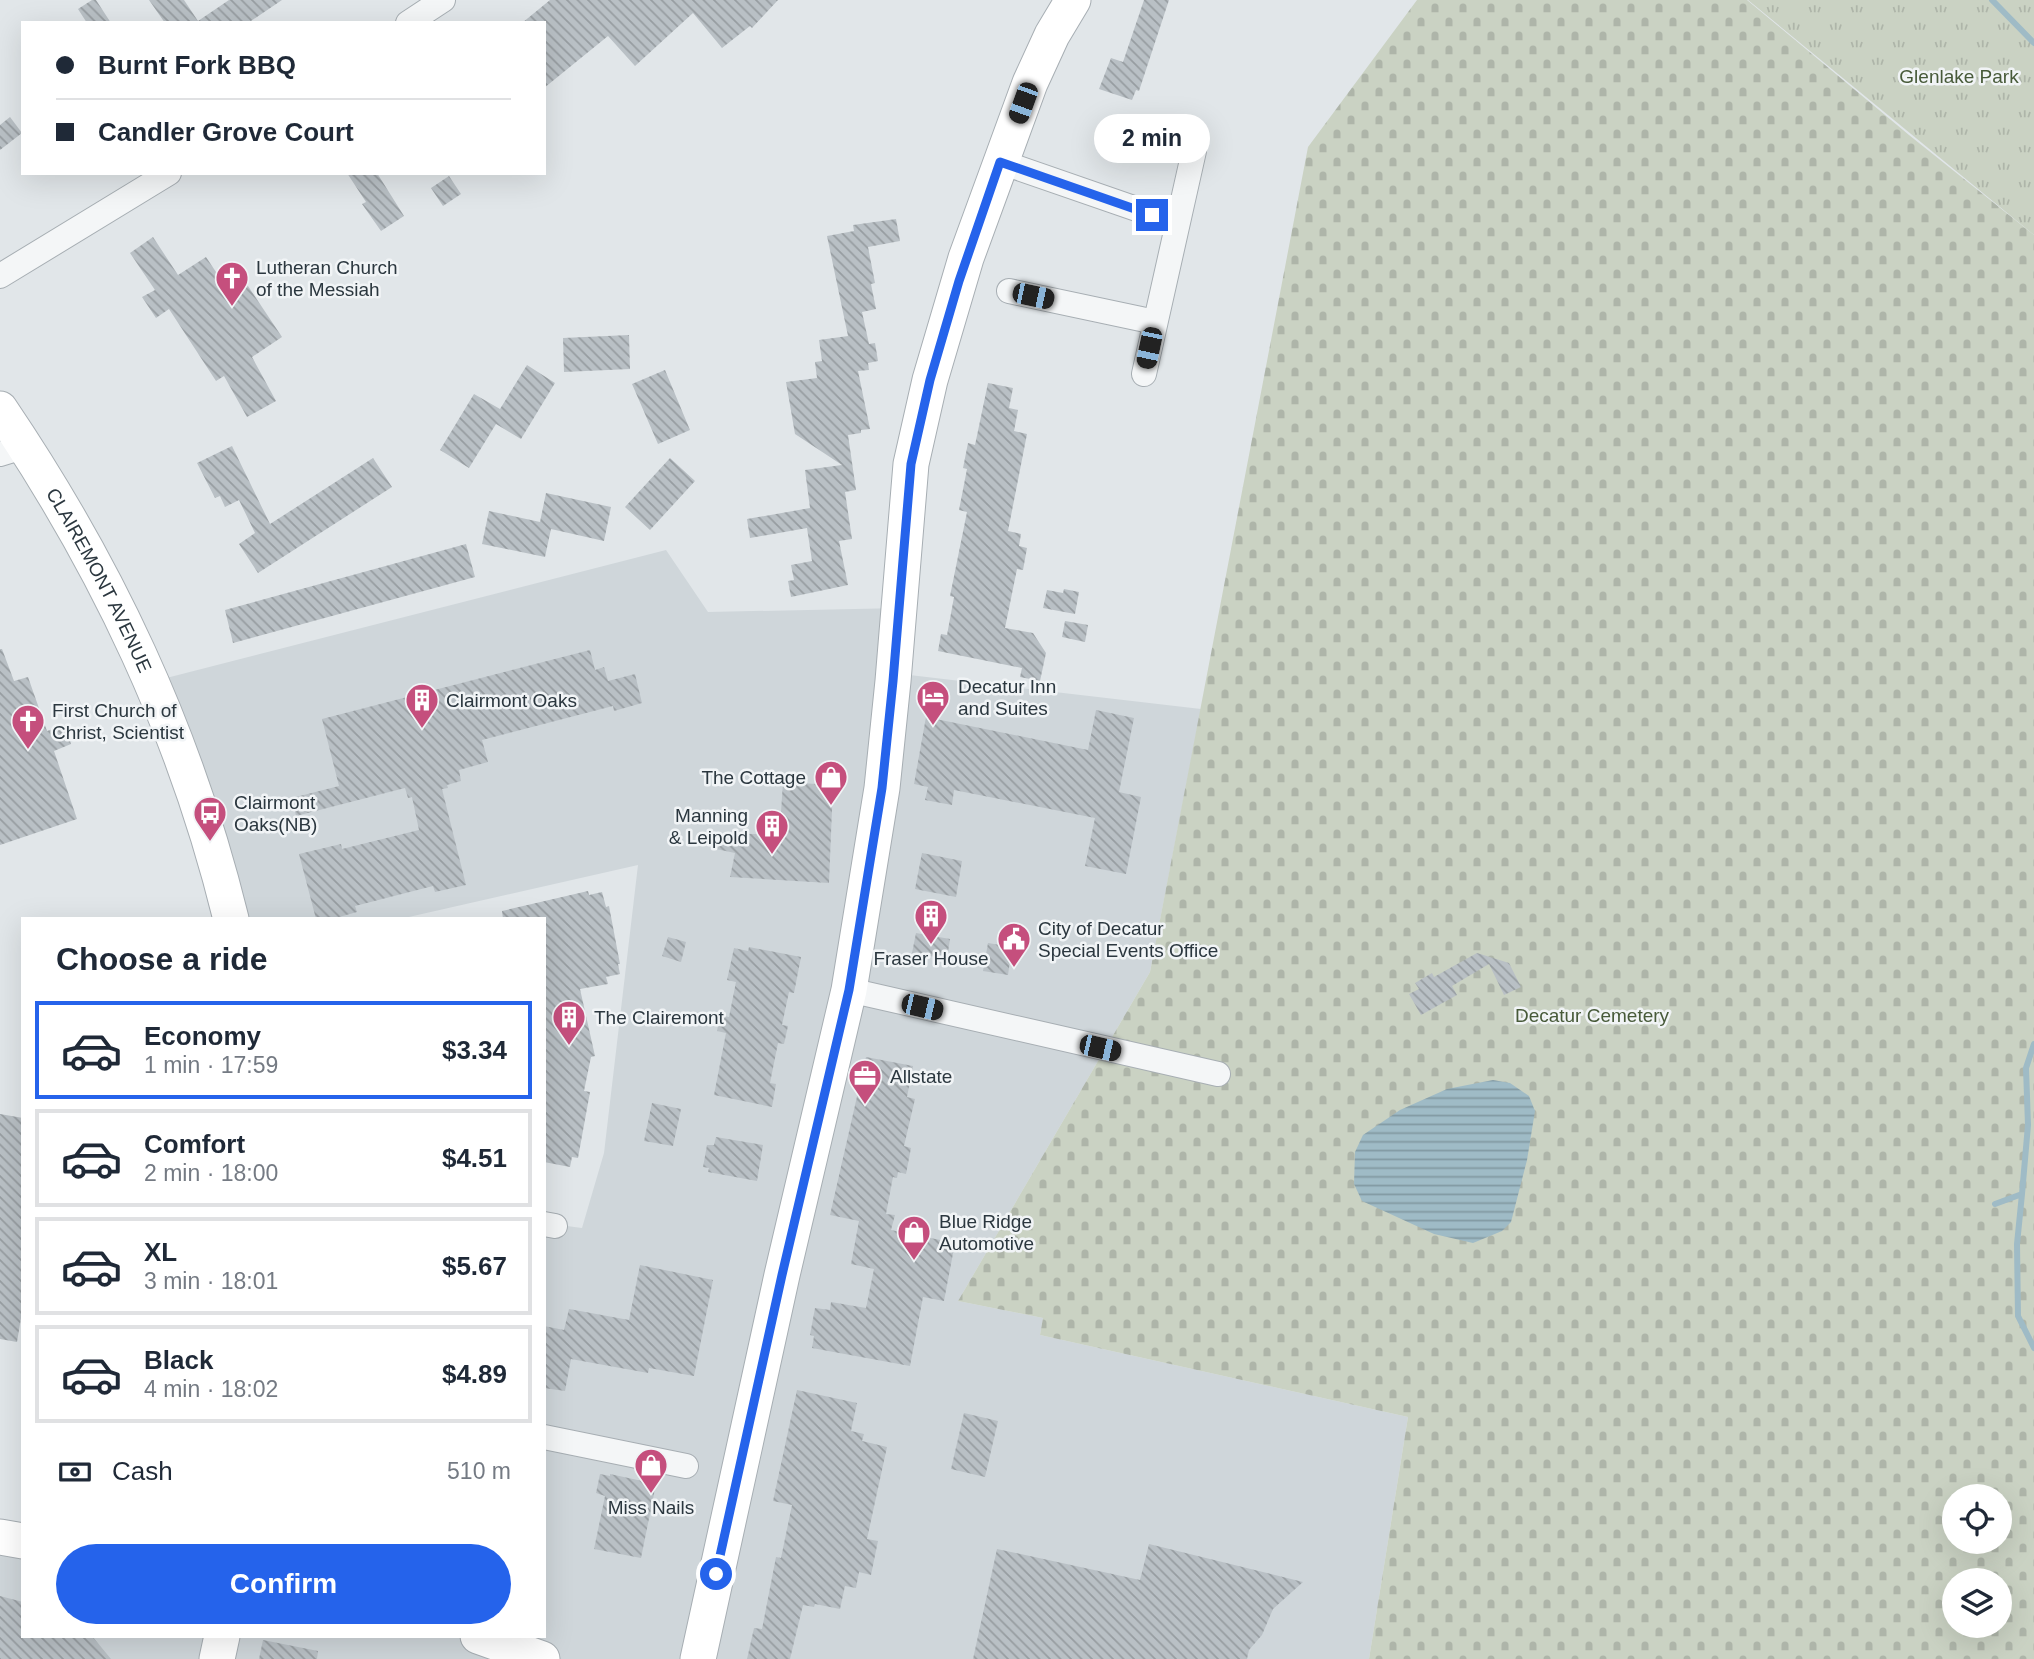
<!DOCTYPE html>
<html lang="en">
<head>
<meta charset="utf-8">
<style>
  :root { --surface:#fff; --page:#f2f2f3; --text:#1f2937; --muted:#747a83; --line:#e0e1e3; --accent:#2563eb }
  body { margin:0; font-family:Helvetica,sans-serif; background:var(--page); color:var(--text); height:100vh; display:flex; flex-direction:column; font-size:26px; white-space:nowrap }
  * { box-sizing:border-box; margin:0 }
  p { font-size:23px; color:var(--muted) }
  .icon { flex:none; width:38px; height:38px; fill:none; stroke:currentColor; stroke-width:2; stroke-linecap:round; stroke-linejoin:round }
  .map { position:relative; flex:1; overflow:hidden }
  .panel { position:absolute; left:21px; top:917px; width:525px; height:721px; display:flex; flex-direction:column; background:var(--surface); border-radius:0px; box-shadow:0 7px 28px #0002 }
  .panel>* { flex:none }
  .banner { position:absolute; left:21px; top:21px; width:525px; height:154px; border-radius:0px; box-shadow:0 7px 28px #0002; display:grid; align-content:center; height:154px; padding:0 35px; background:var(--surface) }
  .controls { position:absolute; left:1942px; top:1484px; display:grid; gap:14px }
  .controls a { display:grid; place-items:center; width:70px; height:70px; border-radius:50%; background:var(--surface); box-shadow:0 7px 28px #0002; font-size:35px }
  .end { position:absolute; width:32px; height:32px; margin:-16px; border:9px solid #2563eb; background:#fff; box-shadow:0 0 0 4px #fff }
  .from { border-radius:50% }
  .bubble { position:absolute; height:49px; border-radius:24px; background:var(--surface); box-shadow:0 7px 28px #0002; font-size:23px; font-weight:800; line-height:49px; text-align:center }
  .car { position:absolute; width:21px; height:42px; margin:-21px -10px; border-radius:9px; box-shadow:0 0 5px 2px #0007; background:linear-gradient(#222 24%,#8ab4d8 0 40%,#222 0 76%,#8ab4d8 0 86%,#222 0) }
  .banner b { display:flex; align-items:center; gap:24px; height:66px; font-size:26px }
  .banner b+b { border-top:2px solid var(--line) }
  .banner i { width:18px; height:18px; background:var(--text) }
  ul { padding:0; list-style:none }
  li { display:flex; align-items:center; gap:21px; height:98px; margin:0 14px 10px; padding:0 21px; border:4px solid var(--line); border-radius:0px }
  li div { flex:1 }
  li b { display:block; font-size:26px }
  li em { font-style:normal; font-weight:800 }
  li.selected { border-color:var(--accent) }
  li>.icon { width:63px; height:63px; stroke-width:1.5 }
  h2 { padding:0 35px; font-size:32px; line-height:84px }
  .pay { display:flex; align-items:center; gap:18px; height:77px; padding:0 35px; font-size:26px }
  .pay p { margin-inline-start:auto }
  .primary-button { display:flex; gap:14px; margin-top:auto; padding:14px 35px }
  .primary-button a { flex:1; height:80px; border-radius:42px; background:var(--accent); color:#fff; font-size:28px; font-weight:800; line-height:80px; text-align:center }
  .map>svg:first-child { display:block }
</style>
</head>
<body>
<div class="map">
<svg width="2034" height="1659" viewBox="0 0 2034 1659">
  <defs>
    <pattern id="cemetery-stones" width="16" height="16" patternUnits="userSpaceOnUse" patternTransform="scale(1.75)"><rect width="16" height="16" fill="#cad2c3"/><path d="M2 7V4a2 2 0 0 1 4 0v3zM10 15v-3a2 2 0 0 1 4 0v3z" fill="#aeb5a9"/></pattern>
    <pattern id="park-tufts" width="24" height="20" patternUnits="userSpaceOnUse" patternTransform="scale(1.75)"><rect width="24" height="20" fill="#cad2c3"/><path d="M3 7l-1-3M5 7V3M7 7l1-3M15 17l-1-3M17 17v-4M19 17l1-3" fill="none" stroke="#aeb5a9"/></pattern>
    <pattern id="water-rules" width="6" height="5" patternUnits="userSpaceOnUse" patternTransform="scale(1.75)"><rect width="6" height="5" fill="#9fbbc6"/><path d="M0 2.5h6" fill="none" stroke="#8299a2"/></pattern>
    <pattern id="building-back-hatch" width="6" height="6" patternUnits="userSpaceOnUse" patternTransform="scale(1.75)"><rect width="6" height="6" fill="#b9c0c5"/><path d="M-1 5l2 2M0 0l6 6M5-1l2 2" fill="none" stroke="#979da1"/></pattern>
  </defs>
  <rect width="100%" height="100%" fill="#e1e6e9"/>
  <path fill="#cfd6da" d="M 666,550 L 708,612 L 901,608 L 901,674 L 1201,709 L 1150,972 L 958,1301 L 1043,1318 L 1040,1335 L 1408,1417 L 1369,1659 L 0,1659 L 0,1537 L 23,1541 L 23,1636 L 544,1636 L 544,1223 L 582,1228 L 604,1153 L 638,865 L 400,919 L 227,919 L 143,684 Z"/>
  <path fill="url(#cemetery-stones)" fill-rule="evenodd" d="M 1417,0 L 1747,0 L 1909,135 L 2034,235 L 2034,1659 L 1369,1659 L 1408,1417 L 1040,1335 L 1043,1318 L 958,1301 L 1150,972 L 1308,147 ZM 1955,1496 L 2000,1496 L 2000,1542 L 1955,1542 ZM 1955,1580 L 2000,1580 L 2000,1626 L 1955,1626 Z"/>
  <path fill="url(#park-tufts)" d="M 1748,0 L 2034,0 L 2034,235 Z"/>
  <path fill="url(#water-rules)" d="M 1493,1080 L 1510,1083 L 1529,1096 L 1535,1111 L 1527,1160 L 1511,1222 L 1502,1231 L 1473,1243 L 1434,1234 L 1362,1201 L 1354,1184 L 1355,1152 L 1363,1135 L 1400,1110 L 1447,1089 Z"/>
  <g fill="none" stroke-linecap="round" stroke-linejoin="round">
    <path stroke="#9fbbc6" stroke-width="6" d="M 1992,0 L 2034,43
      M 2022,1194 L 2017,1244 L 2018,1316 L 2034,1348
      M 1995,1204 L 2022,1194 L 2028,1125 L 2026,1068 L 2034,1044"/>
  </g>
  <path fill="url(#building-back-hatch)" d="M 92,0 L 96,0 L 111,23 L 87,23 L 78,9 Z
    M 149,0 L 184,0 L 198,21 L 229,0 L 282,0 L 248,23 L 165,23 Z
    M 550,0 L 778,0 L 752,28 L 750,26 L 722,48 L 693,13 L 635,66 L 608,36 L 544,88 L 544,23 L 522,23 Z
    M 1144,0 L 1169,0 L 1139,91 L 1136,90 L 1132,100 L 1099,89 L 1111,58 L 1123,62 Z
    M 10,117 L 22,133 L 0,150 L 0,125 Z
    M 347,173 L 377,173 L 404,216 L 381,231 L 362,204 L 366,202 Z
    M 449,176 L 461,194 L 443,206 L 431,188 Z
    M 896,219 L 900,241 L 868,247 L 875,283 L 871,284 L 876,309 L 862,312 L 869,344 L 875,343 L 878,361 L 868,363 L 869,370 L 858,371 L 870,429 L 861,430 L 861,433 L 848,435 L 856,490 L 845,492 L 852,539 L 839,541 L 848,585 L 791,597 L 788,581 L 794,580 L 791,565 L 812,561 L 807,528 L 750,538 L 747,519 L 810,508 L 805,470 L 842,465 L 795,434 L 786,382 L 817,378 L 815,362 L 822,361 L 819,340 L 848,336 L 827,236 L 854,231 L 853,225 Z
    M 153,237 L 178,275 L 206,257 L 230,293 L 246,283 L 282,337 L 252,357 L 276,401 L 247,417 L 224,376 L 216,381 L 169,309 L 156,318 L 142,297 L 155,290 L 130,253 Z
    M 629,335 L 630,369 L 564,372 L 563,338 Z
    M 527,365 L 555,383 L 521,439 L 496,424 L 469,468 L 440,450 L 474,394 L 500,409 Z
    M 665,370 L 690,430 L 658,444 L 632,384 Z
    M 988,383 L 1013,388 L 1009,408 L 1018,410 L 1014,431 L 1027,434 L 1008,531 L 1021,534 L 1019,546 L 1027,548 L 1023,570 L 1017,569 L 1005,628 L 1033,633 L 1046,653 L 1040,681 L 1020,677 L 1022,668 L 938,651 L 941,634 L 947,635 L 954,597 L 950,596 L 967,512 L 959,510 L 967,469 L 963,468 L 968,443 L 975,445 Z
    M 232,446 L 270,524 L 373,458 L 392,487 L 258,573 L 239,544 L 255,533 L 239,500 L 225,507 L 220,496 L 215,498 L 197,463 Z
    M 670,458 L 695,481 L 650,530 L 625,507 Z
    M 546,493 L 611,507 L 604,541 L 551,529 L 545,557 L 482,544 L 489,511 L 540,522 Z
    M 466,544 L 475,577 L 233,643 L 225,610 Z
    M 1064,589 L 1079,592 L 1075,614 L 1043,608 L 1047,590 L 1063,593 Z
    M 1065,621 L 1088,625 L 1085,642 L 1062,637 Z
    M 0,649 L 2,649 L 14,681 L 28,677 L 47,731 L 65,725 L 71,744 L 54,751 L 77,819 L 0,845 Z
    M 590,650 L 595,670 L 604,667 L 608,681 L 635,674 L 642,703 L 614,711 L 613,706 L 482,740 L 488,762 L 459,770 L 461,781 L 447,785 L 448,788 L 442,789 L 466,885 L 435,892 L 433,886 L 355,906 L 357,912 L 332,919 L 316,919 L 299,854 L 341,844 L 342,849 L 419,830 L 412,797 L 408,798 L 405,788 L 296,816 L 292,798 L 339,786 L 322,719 Z
    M 1096,710 L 1134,718 L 1119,792 L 1141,797 L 1126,874 L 1085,866 L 1095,818 L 954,790 L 952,805 L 925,800 L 928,787 L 914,784 L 926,717 L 1088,750 Z
    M 783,782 L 833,785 L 829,883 L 730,877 L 735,853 L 716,849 L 716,833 L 786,835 L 781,812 Z
    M 922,853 L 962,861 L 956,897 L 915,889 Z
    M 588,891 L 589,895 L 602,892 L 606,907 L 609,906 L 620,964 L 618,964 L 620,974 L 606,977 L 608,984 L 580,989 L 595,1056 L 591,1057 L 584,1091 L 590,1092 L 578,1158 L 572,1157 L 570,1167 L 544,1162 L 544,919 L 503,919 L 502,911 Z
    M 916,933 L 950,939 L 947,959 L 912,953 Z
    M 668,937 L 686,942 L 681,962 L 662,956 Z
    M 988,943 L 1012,947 L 1008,975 L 983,971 Z
    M 749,947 L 801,957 L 794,993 L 789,992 L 782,1025 L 788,1026 L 784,1044 L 778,1043 L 770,1083 L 776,1084 L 772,1107 L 714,1095 L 726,1033 L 717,1031 L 720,1015 L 729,1017 L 736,982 L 727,980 L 734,948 L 748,951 Z
    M 1477,953 L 1509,963 L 1521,987 L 1504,995 L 1489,964 L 1452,986 L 1457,995 L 1421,1015 L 1409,994 L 1419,989 L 1415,983 L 1432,973 L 1434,977 Z
    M 866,1057 L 913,1066 L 907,1097 L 915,1099 L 904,1146 L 911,1148 L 906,1174 L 898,1172 L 897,1178 L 893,1177 L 886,1214 L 895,1215 L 891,1230 L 955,1243 L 944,1301 L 923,1297 L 910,1366 L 812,1348 L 814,1336 L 810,1335 L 815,1308 L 830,1310 L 831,1302 L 866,1308 L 874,1269 L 851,1264 L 859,1221 L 830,1215 Z
    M 652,1103 L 681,1109 L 673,1146 L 644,1141 Z
    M 0,1114 L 23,1118 L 23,1306 L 17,1342 L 0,1339 Z
    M 716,1137 L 763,1145 L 757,1181 L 708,1172 L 709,1168 L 703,1167 L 707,1145 L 714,1145 Z
    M 640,1265 L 713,1280 L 694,1376 L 649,1368 L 648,1373 L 571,1359 L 565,1391 L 544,1388 L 544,1326 L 564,1330 L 569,1309 L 629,1320 Z
    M 797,1390 L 857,1403 L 851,1431 L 864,1434 L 862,1441 L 887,1447 L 867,1539 L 878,1541 L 871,1575 L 859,1572 L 856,1588 L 845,1586 L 840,1609 L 815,1604 L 814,1607 L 803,1605 L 790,1659 L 747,1659 L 754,1628 L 762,1629 L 776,1557 L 781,1558 L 792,1505 L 773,1501 Z
    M 964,1413 L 998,1421 L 985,1477 L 951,1469 Z
    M 600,1474 L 610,1476 L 610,1474 L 656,1484 L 641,1558 L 594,1549 L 605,1496 L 596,1493 Z
    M 1149,1544 L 1303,1582 L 1273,1609 L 1262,1635 L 1249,1650 L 1247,1659 L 973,1659 L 997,1549 L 1140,1580 Z
    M 0,1596 L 23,1602 L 23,1636 L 92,1636 L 111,1659 L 0,1659 Z
    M 263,1640 L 318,1651 L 317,1659 L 259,1659 Z"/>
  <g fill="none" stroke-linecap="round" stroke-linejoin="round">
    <defs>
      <path id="minor" d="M 408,23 L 443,0
        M 1001,162 L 1177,223
        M 0,276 L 169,173
        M 1009,291 L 1155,322
        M 1144,374 L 1194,151
        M 0,454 L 26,446
        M 849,990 L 1218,1074
        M 544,1224 L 555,1226
        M 544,1437 L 686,1466"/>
      <g id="secondary">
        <path id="s1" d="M 0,409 C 107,567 185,732 231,919"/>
        <path d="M 0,1537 L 23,1541"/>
        <path d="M 478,1636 L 542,1659"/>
        <path d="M 217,1659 L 222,1636"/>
        <path d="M 698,1659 L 782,1275 L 849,990 L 882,788 L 893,681 L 911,464 L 930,380 L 966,258 L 1030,83 L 1052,35 L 1073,0"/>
      </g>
    </defs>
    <use href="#minor" stroke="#a7aeb3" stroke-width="26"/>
    <use href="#secondary" stroke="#a7aeb3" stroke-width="37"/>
    <use href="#minor" stroke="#f4f6f7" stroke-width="24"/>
    <use href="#secondary" stroke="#fff" stroke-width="35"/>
  </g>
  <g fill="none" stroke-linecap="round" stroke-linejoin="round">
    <path stroke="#2563eb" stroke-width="9" d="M 716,1574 L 782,1275 L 849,990 L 882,788 L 893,681 L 911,464 L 930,380 L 959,281 L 1000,162 L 1152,215"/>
  </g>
  <defs>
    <symbol id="church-pin" viewBox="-11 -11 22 30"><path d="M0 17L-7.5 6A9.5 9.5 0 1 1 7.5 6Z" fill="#c54f7d" stroke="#f1f4f6"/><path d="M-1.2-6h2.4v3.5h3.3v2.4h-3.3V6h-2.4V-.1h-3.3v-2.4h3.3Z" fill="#fff"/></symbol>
    <symbol id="hotel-pin" viewBox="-11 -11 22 30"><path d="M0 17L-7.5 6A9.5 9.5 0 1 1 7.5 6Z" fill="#c54f7d" stroke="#f1f4f6"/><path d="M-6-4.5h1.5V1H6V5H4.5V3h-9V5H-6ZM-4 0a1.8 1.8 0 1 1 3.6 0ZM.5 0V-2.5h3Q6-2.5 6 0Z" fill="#fff"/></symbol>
    <symbol id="building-pin" viewBox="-11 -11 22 30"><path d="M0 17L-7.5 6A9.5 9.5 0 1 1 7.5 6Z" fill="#c54f7d" stroke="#f1f4f6"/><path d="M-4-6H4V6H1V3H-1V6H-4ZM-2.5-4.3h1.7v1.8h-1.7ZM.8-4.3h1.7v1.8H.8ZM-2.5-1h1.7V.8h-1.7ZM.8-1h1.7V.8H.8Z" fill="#fff"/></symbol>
    <symbol id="shop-pin" viewBox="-11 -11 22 30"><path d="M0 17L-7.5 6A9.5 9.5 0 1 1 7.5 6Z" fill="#c54f7d" stroke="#f1f4f6"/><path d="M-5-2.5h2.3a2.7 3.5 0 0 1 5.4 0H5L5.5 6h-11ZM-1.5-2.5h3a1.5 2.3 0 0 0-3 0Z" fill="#fff"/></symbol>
    <symbol id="bus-pin" viewBox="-11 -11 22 30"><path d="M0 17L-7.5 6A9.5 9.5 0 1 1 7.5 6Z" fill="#c54f7d" stroke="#f1f4f6"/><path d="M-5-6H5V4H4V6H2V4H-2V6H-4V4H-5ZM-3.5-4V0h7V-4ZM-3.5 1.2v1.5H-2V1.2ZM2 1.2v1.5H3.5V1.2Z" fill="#fff"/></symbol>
    <symbol id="civic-pin" viewBox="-11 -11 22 30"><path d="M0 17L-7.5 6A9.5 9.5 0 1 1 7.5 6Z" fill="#c54f7d" stroke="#f1f4f6"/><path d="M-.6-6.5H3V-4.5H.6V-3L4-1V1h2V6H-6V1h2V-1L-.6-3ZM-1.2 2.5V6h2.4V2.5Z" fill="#fff"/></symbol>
    <symbol id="office-pin" viewBox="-11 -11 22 30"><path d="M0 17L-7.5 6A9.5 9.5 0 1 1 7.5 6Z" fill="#c54f7d" stroke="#f1f4f6"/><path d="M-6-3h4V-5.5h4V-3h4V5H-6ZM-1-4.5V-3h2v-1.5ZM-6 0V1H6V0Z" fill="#fff"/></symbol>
  </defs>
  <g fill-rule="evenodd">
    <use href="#church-pin" x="213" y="259" width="38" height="52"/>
    <use href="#hotel-pin" x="914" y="678" width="38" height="52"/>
    <use href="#building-pin" x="403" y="681" width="38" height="52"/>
    <use href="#church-pin" x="9" y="702" width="38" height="52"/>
    <use href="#shop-pin" x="812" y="758" width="38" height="52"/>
    <use href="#bus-pin" x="191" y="794" width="38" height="52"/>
    <use href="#building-pin" x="753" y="807" width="38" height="52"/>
    <use href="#building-pin" x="912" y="897" width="38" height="52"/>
    <use href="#civic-pin" x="995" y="920" width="38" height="52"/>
    <use href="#building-pin" x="550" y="998" width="38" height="52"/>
    <use href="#office-pin" x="846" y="1057" width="38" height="52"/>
    <use href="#shop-pin" x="895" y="1213" width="38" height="52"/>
    <use href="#shop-pin" x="632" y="1446" width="38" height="52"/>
  </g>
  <g text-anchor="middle" stroke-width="5" stroke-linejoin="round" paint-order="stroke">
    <g font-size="19" fill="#475a39" stroke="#f1f4f6">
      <text x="1959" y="83">Glenlake Park</text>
      <text x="1592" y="1022">Decatur Cemetery</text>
    </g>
    <g font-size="19" fill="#2b373f" stroke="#f1f4f6" text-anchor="start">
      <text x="256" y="274">Lutheran Church<tspan x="256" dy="22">of the Messiah</tspan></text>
      <text x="958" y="693">Decatur Inn<tspan x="958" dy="22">and Suites</tspan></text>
      <text x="446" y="707">Clairmont Oaks</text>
      <text x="52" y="717">First Church of<tspan x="52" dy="22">Christ, Scientist</tspan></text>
      <text x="806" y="784" text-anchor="end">The Cottage</text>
      <text x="234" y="809">Clairmont<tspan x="234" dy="22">Oaks(NB)</tspan></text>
      <text x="748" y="822" text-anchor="end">Manning<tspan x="748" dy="22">&amp; Leipold</tspan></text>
      <text x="1038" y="935">City of Decatur<tspan x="1038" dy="22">Special Events Office</tspan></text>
      <text x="931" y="965" text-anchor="middle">Fraser House</text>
      <text x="594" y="1024">The Clairemont</text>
      <text x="890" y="1083">Allstate</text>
      <text x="939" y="1228">Blue Ridge<tspan x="939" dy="22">Automotive</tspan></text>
      <text x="651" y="1514" text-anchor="middle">Miss Nails</text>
    </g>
    <g font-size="19" fill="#2b373f" stroke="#f1f4f6">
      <text dy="7" stroke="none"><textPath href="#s1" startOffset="198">CLAIREMONT AVENUE</textPath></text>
    </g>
  </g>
</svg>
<div class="controls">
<a><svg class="icon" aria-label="locate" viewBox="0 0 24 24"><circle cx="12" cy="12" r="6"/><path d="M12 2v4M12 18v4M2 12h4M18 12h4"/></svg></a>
<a><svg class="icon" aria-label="layers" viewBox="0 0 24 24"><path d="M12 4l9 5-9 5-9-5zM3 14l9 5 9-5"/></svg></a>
</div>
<i class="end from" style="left:716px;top:1574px"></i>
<i class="end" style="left:1152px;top:215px"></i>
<div class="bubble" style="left:1094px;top:114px;width:116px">2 min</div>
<i class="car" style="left:1023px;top:103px;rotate:200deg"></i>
<i class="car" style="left:1033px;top:296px;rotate:102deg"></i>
<i class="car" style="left:1149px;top:348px;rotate:192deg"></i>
<i class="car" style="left:922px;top:1007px;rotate:103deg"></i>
<i class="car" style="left:1100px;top:1048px;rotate:103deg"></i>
<div class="banner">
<b><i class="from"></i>Burnt Fork BBQ</b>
<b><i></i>Candler Grove Court</b>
</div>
<section class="panel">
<h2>Choose a ride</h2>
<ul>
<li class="selected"><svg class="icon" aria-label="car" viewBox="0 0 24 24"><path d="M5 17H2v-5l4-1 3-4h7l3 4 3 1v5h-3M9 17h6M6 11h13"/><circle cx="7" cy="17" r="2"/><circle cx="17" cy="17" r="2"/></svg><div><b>Economy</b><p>1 min · 17:59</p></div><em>$3.34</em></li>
<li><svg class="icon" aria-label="car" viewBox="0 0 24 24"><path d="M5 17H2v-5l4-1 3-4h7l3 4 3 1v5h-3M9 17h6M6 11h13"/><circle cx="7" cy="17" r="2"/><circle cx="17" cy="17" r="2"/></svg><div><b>Comfort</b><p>2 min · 18:00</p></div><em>$4.51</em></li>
<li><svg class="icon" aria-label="car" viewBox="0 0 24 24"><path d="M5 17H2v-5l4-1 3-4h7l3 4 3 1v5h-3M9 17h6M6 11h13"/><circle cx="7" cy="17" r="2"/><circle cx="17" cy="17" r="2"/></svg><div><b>XL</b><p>3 min · 18:01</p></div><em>$5.67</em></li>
<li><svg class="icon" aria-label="car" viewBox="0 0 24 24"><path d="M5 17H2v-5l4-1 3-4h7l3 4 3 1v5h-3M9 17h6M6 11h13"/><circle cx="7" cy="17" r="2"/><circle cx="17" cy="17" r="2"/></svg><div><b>Black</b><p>4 min · 18:02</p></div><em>$4.89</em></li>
</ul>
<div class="pay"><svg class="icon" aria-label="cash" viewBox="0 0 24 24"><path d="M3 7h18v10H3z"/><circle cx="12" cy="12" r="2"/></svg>Cash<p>510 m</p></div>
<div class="primary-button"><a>Confirm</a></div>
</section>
</div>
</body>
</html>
